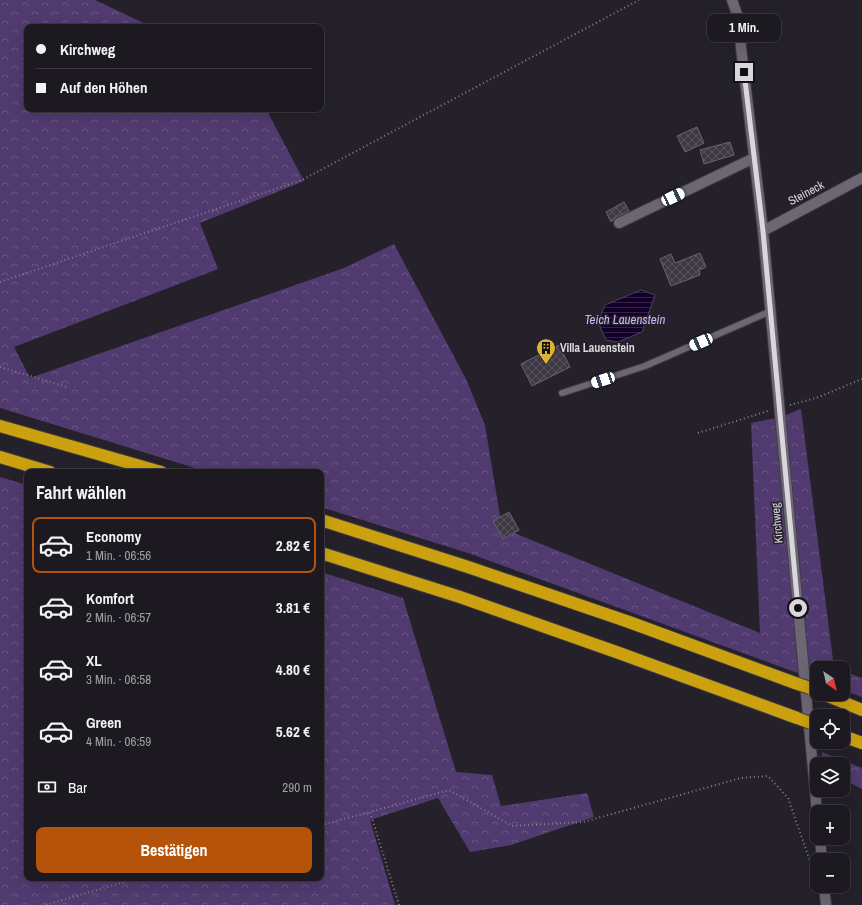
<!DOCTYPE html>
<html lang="de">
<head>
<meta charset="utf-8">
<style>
  :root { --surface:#1c1920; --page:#252229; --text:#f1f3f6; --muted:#a0a0a5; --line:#3a383e; --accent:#b45309 }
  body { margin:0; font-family:"Archivo Narrow",sans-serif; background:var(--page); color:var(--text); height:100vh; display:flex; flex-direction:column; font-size:15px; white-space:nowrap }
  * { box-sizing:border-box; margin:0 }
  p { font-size:13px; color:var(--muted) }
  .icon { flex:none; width:22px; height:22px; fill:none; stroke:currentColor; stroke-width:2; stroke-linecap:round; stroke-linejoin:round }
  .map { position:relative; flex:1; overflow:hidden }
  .drawer { position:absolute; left:24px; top:469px; width:300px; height:412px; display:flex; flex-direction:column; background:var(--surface); border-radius:8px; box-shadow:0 4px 16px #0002,0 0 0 1px var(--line) }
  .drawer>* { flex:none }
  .hud { position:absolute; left:24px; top:24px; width:300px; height:88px; border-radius:8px; box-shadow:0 4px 16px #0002,0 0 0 1px var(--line); display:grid; align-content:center; height:88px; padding:0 12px; background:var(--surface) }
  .needle { width:26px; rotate:145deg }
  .controls { position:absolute; left:810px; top:661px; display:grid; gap:8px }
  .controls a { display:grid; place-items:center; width:40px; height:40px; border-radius:8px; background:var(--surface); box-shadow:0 4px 16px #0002,0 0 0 1px var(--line); font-size:20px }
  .end { position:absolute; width:18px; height:18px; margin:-9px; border:5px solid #d9d6dd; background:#111; box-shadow:0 0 0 2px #111 }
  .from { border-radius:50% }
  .bubble { position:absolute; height:28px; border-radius:8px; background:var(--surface); box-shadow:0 4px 16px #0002,0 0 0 1px var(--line); font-size:13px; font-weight:800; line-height:28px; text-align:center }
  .car { position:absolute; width:12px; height:24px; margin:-12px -6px; border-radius:5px; box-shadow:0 0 3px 1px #0007; background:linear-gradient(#fff 24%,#345 0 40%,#fff 0 76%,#345 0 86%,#fff 0) }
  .hud b { display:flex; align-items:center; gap:14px; height:38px; font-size:15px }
  .hud b+b { border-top:1px solid var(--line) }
  .hud i { width:10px; height:10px; background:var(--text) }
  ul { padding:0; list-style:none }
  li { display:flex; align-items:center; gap:12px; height:56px; margin:0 8px 6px; padding:0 4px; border:2px solid transparent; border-radius:8px }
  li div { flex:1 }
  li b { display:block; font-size:15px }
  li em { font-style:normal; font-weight:800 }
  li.current { border-color:var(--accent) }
  li>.icon { width:36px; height:36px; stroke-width:1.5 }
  h2 { padding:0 12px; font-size:18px; line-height:48px }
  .pay { display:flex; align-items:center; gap:10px; height:44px; padding:0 12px; font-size:15px }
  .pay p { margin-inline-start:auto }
  .button { display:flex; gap:8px; margin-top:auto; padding:8px 12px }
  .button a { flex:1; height:46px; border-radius:8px; background:var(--accent); color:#fff; font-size:16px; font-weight:800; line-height:46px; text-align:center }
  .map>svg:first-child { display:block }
</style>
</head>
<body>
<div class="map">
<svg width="862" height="905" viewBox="0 0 862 905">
  <defs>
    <pattern id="forest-crowns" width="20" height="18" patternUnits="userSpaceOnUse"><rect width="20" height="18" fill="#513a6f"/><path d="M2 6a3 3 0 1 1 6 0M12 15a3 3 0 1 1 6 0" fill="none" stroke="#695683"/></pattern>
    <pattern id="water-rules" width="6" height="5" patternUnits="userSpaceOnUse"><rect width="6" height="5" fill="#130029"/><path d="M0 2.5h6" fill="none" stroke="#352448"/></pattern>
    <pattern id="building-cross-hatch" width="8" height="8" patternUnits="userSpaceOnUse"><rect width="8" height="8" fill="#3e3944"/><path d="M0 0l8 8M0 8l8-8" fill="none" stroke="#59555f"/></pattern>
  </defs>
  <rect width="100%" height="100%" fill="#25212b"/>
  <path fill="url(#forest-crowns)" d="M 0,0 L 95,0 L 152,27 L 27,27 L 27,109 L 266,109 L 304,181 L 200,223 L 218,269 L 14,347 L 30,378 L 344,268 L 394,244 L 466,379 L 485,425 L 502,528 L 760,633 L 751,423 L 781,417 L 801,409 L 834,668 L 817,668 L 817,680 L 471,554 L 321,507 L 321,472 L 208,472 L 0,408 Z
    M 0,477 L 27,485 L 27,878 L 321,878 L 321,572 L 403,598 L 456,772 L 492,775 L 501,806 L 587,793 L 594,817 L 511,845 L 470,852 L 438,798 L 370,820 L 395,905 L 0,905 Z
    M 843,671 L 862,678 L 862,697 L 843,690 Z
    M 822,752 L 862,768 L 862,789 L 843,779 L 843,764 L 822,764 Z"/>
  <path fill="url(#water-rules)" stroke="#4e405f" d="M 641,290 L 655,295 L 642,332 L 618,342 L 606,340 L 598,322 L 605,305 Z"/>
  <path fill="url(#building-cross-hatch)" stroke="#68636f" d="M 697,127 L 704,143 L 685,152 L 677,136 Z
    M 730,142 L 734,155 L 704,164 L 700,150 Z
    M 624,202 L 629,211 L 616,217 L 611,222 L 606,212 Z
    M 700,253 L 706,267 L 699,270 L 700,275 L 671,286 L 660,259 L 671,254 L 675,263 Z
    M 559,345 L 570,367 L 532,386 L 521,364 Z
    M 509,512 L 519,530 L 503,539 L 493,521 Z"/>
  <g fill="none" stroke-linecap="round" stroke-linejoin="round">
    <defs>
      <path id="lane" d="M 562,393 L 645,366 L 771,311"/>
      <path id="street" d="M 732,0 L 737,14 L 763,231 L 817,812
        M 619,223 L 754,158
        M 763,231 L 862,178
        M 820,838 L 822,860
        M 824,886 L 826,905"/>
      <path id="highway" d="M 0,426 L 161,472
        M 0,457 L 50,472
        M 321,520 L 468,567 L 629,622 L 795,683
        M 321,553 L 460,597 L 619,653 L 797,718
        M 823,694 L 862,710
        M 843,736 L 862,743"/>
    </defs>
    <use href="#lane" stroke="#3f3c44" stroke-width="8"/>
    <use href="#street" stroke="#3f3c44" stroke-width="12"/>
    <use href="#highway" stroke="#3f3c44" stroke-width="14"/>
    <path stroke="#848089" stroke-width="2" stroke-dasharray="1 3" stroke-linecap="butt" d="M 0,282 L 302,180 L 639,0
      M 0,367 L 67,387
      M 790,405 L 819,397 L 862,379
      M 698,433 L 768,411
      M 321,825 L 370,812
      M 812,867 L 817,880
      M 46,905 L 138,878
      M 399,905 L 370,812 L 449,790 L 512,826 L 583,822 L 741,778 L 768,776 L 788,798 L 810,861"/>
    <use href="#lane" stroke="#6c6773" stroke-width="6"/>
    <use href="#street" stroke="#6c6773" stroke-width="10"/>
    <use href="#highway" stroke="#cba10f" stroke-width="12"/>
    <defs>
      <path id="highway-bridge" d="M 795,683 L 810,688
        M 797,718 L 813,724"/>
    </defs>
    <use href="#highway-bridge" stroke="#3f3c44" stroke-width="14" stroke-linecap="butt"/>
    <use href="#highway-bridge" stroke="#cba10f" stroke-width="12"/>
  </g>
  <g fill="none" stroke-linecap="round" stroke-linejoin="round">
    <path stroke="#d9d6dd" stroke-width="5" d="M 744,72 L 763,231 L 798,608"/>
  </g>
  <defs>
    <symbol id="building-pin" viewBox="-11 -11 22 30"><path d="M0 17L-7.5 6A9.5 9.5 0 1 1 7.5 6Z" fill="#dbb233" stroke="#25212b"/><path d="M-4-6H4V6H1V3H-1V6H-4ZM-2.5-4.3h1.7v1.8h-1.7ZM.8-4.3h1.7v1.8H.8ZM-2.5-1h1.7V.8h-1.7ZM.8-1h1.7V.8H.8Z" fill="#111"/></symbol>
  </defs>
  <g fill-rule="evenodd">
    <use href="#building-pin" x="535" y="337" width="22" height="30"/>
  </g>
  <g text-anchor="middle" stroke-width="3" stroke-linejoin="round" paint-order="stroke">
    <g font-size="12" fill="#d9d6dd" stroke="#25212b">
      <text transform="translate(806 193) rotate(-28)" y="4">Steineck</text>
      <text transform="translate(777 523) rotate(-95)" y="4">Kirchweg</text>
    </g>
    <g font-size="12" font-weight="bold" fill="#d9d6dd" stroke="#25212b" text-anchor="start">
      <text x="560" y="352">Villa Lauenstein</text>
    </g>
    <g font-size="13" font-style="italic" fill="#d0b6f8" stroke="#25212b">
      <text x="625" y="324">Teich Lauenstein</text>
    </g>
  </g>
</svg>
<div class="controls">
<a><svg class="needle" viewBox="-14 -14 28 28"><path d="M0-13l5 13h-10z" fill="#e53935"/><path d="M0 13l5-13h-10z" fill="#a0a0a5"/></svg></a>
<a><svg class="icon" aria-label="locate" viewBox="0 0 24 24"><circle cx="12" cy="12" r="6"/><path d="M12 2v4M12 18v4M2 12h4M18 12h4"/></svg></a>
<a><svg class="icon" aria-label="layers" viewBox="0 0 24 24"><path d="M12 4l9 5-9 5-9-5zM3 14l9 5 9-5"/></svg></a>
<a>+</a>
<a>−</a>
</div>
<i class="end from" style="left:798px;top:608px"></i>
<i class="end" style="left:744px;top:72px"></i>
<div class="bubble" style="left:707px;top:14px;width:74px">1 Min.</div>
<i class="car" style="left:673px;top:197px;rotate:65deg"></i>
<i class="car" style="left:701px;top:342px;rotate:246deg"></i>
<i class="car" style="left:603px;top:380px;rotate:252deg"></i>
<div class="hud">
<b><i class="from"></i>Kirchweg</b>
<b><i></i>Auf den Höhen</b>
</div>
<section class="drawer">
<h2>Fahrt wählen</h2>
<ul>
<li class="current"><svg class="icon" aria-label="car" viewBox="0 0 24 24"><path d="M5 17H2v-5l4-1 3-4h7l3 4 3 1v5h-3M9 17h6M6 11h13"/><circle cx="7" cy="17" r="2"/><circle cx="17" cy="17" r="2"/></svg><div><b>Economy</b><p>1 Min. · 06:56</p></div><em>2.82 €</em></li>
<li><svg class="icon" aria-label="car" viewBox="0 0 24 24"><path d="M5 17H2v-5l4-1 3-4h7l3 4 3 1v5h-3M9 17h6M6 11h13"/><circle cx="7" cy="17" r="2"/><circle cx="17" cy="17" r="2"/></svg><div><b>Komfort</b><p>2 Min. · 06:57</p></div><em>3.81 €</em></li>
<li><svg class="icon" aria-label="car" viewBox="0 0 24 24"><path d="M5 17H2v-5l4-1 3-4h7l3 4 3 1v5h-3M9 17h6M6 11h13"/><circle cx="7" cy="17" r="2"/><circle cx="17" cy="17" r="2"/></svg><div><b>XL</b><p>3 Min. · 06:58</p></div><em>4.80 €</em></li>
<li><svg class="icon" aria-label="car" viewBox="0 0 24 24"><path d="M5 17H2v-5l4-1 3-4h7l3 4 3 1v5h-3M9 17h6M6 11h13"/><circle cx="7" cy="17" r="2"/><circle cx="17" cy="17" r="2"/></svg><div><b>Green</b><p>4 Min. · 06:59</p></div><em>5.62 €</em></li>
</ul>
<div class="pay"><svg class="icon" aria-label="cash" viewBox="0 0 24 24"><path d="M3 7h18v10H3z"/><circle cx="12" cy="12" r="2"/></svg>Bar<p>290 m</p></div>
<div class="button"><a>Bestätigen</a></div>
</section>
</div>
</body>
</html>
